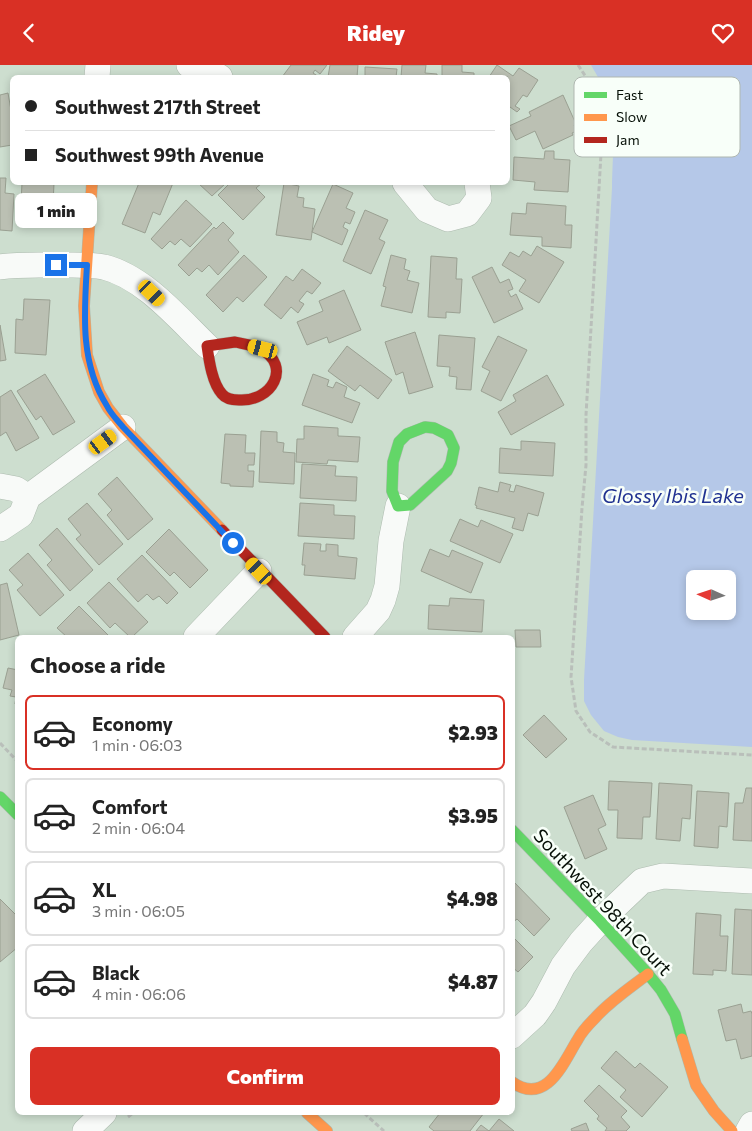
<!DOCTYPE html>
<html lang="en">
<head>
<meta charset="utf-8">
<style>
  :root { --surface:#fff; --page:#f2f2f2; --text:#222; --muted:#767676; --line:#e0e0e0; --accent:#d93025 }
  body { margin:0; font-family:Commissioner,sans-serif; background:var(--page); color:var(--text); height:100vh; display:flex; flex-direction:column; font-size:19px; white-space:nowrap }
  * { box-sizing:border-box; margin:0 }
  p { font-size:16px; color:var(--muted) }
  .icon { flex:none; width:28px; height:28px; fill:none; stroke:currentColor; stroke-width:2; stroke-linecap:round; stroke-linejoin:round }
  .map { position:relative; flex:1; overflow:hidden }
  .details { position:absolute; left:15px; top:570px; width:500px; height:480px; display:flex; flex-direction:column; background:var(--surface); border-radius:8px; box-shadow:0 2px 8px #0003 }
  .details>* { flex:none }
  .banner { position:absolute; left:10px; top:10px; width:500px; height:110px; border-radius:8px; box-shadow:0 2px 8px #0003; display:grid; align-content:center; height:110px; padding:0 15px; background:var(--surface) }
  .needle { width:32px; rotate:273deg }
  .tools { position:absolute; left:686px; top:505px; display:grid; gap:10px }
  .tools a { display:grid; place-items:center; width:50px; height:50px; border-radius:8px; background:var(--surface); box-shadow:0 2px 8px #0003; font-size:25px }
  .end { position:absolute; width:22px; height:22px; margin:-11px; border:6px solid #1a73e8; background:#fff; box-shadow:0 0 0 2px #fff }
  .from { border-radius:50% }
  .bubble { position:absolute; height:35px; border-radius:8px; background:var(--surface); box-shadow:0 2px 8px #0003; font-size:16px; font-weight:800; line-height:35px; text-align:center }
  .car { position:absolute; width:15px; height:30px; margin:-15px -8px; border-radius:6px; box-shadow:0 0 4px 1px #0007; background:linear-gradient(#f5c518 24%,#345 0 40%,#f5c518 0 76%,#345 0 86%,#f5c518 0) }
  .banner b { display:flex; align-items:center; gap:18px; height:48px; font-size:19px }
  .banner b+b { border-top:1px solid var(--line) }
  .banner i { width:12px; height:12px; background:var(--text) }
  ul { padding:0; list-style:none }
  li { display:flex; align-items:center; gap:15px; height:75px; margin:0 10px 8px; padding:0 5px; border:2px solid var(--line); border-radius:8px }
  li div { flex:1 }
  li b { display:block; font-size:19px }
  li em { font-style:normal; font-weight:800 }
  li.current { border-color:var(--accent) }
  li>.icon { width:45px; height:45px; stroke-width:1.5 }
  h2 { padding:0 15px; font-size:22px; line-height:60px }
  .button { display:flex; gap:10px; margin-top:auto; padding:10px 15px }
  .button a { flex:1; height:58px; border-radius:8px; background:var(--accent); color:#fff; font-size:20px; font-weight:800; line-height:58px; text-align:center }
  header { display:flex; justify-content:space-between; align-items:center; height:65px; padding:0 15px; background:var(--accent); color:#fff; font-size:22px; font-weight:800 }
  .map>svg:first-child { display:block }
</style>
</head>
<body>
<header><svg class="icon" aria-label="back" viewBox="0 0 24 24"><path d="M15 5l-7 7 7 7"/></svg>Ridey<svg class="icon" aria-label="heart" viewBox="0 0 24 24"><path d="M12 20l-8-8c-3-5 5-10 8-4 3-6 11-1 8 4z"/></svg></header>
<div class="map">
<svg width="752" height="1066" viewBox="0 0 752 1066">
  <rect width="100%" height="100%" fill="#cddecf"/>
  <path fill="#b5c8e8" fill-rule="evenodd" d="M 591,0 L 752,0 L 752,682 L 632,675 L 618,672 L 604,666 L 591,650 L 584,636 L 584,615 L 612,123 C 612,101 616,58 610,38 C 605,24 598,12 591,0 ZM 695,514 L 728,514 L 728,546 L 695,546 Z"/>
  <path fill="#bbc0b3" stroke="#9aa092" d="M 291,0 L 327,0 L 320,9 L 315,5 L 313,8 L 319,12 L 282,12 Z
    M 330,0 L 358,0 L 357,12 L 328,12 Z
    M 402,0 L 426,0 L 425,8 L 437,9 L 437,12 L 401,12 Z
    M 442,0 L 462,0 L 462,7 L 474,8 L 474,12 L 442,12 Z
    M 497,0 L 513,11 L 519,3 L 538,15 L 527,32 L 523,30 L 515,41 L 520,44 L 517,47 L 510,42 L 508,46 L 508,12 L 489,12 Z
    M 365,2 L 397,4 L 396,12 L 365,12 Z
    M 8,28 L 12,51 L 12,80 L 0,82 L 0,30 Z
    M 563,30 L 576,59 L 574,60 L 577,66 L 572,68 L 573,70 L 543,84 L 535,66 L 516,75 L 509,61 L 531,51 L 529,47 Z
    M 545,86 L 554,86 L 554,94 L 570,95 L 568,127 L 534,125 L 535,117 L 513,115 L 514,92 L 544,94 Z
    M 0,113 L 6,113 L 5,128 L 14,129 L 12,166 L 0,165 Z
    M 22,118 L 54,118 L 52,162 L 27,161 L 28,139 L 21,138 Z
    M 139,118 L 173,118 L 160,150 L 153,147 L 145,168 L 122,159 Z
    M 198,118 L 226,118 L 212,131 Z
    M 230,118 L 262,118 L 256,123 L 265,132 L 243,155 L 218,130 Z
    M 284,118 L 299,121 L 297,132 L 304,133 L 303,142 L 315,144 L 311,175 L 276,170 Z
    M 333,119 L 353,128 L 346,143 L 355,147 L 350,159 L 345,157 L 343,162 L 348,165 L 342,180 L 312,167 Z
    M 186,135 L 212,159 L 190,182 L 181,174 L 175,180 L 170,176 L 162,184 L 151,174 Z
    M 527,138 L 566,141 L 565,160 L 572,160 L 571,183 L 542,181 L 542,172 L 510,170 L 512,148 L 526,149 Z
    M 365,145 L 388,155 L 379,174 L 385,177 L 371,209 L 343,196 Z
    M 223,157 L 234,168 L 228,175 L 239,187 L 218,210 L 209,200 L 202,207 L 197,203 L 189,211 L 178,200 L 214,162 L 216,164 Z
    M 537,181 L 564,197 L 539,238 L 519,226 L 526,215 L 502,200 L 510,187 L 519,192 L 523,186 L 531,191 Z
    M 244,190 L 267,212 L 243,237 L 237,232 L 223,247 L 206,230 Z
    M 391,190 L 406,194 L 404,204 L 410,206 L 407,215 L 419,218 L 412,248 L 381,241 L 386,222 L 383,221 Z
    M 431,191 L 457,193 L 456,214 L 462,214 L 460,248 L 446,247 L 446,253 L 428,252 Z
    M 492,202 L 500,218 L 509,214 L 513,224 L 508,226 L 511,232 L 516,229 L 523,244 L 494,258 L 472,212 Z
    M 302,204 L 321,218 L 312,229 L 307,226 L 299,236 L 304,239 L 298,248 L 291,242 L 281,254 L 264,240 L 286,211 L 293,216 Z
    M 344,225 L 361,265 L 329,278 L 327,272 L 307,280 L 297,257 L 323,246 L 319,236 Z
    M 24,234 L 50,235 L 46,290 L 15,288 L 16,254 L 23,255 Z
    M 0,260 L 6,295 L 0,296 Z
    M 415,267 L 433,322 L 409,329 L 403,307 L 396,310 L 385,277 Z
    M 439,270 L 475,273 L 471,325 L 456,324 L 457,312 L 449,311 L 450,302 L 437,301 Z
    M 498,271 L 527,285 L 501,336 L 481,326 L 490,306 L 482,302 Z
    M 347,281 L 392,315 L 378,334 L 360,320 L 355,326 L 328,306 Z
    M 45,309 L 75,357 L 53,370 L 41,351 L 36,355 L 17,326 Z
    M 313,309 L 329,315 L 327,321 L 333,323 L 336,317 L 347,322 L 344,332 L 360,338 L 352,358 L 302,340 Z
    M 547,310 L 564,340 L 511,370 L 498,347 L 516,336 L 513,330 Z
    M 11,325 L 39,373 L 16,386 L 6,367 L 0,371 L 0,332 Z
    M 304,361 L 338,363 L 338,371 L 360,372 L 358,397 L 328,395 L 327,399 L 296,397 L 297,374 L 304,374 Z
    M 261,366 L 277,367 L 277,377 L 284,378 L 283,387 L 295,388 L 294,419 L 259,417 Z
    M 225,369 L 246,370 L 245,388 L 255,388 L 254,400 L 248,400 L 248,406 L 254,406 L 253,422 L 230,421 L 230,419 L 221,418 Z
    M 521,376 L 555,378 L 553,411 L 499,408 L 500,383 L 521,385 Z
    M 302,399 L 336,401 L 335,411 L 357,412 L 356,436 L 300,433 Z
    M 117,412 L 153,454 L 128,475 L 107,450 L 112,445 L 98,429 Z
    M 500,417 L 511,420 L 509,426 L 514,427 L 516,420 L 544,428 L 538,451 L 528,448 L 523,466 L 512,463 L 515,453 L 476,443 L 477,441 L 475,440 L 479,422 L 498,427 Z
    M 87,438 L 123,479 L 99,500 L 76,474 L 81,470 L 68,454 Z
    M 300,438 L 334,440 L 334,450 L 355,451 L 354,474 L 298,471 Z
    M 460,454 L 478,462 L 481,455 L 513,469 L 500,498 L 450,476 Z
    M 57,463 L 93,505 L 70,526 L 47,500 L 52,495 L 39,480 Z
    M 169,464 L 208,505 L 190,523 L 174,507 L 170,511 L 146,487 Z
    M 304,478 L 321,479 L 320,486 L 326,486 L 326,479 L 338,480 L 338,491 L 357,493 L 355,514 L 304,510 L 305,500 L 302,500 Z
    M 430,484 L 449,492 L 452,485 L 483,498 L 471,528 L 421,506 Z
    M 28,488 L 64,530 L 40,551 L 17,525 L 23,520 L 9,505 Z
    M 142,490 L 178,528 L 167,539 L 159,531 L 153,535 L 147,529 L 138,537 L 117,514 Z
    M 109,517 L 148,557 L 132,572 L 130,572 L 115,558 L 110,563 L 87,538 Z
    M 7,518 L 19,570 L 0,575 L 0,520 Z
    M 450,533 L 484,535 L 482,567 L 428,564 L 429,540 L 449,541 Z
    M 79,541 L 110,572 L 67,572 L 57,563 Z
    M 515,565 L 540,565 L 541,582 L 516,582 Z
    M 8,603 L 18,605 L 18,640 L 15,639 L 16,632 L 10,631 L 12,625 L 3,623 Z
    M 544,650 L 567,674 L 546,693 L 523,670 Z
    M 609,716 L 652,718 L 650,752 L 643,752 L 642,774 L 617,773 L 618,745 L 608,745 Z
    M 659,718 L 692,720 L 690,754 L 682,753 L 680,776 L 656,774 Z
    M 746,723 L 752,723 L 752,776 L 733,775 L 735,738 L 743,738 Z
    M 697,726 L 729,728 L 727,762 L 719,761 L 718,783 L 694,781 Z
    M 593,730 L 606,760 L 598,764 L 607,784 L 585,794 L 564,742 Z
    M 512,815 L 550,854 L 534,871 L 517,854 L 512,858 Z
    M 0,834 L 18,852 L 18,882 L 0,897 Z
    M 735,844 L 752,845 L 752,910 L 732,909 Z
    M 696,848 L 721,850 L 720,871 L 728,871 L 726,906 L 713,905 L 713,910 L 693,909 Z
    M 512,871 L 533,892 L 518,907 L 512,902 Z
    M 741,939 L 743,948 L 751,946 L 752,949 L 752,991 L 741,994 L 736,974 L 726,976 L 718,945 Z
    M 616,986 L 635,1003 L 640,998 L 668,1022 L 642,1052 L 620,1032 L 626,1025 L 601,1003 Z
    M 599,1020 L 627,1046 L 621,1052 L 630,1062 L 626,1066 L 605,1066 L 607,1063 L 597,1054 L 599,1051 L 584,1036 Z
    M 440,1048 L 484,1048 L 470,1066 L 434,1066 L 429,1062 Z
    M 499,1054 L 514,1066 L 476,1066 L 481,1060 L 489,1066 Z
    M 586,1058 L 589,1066 L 572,1066 L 571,1064 Z"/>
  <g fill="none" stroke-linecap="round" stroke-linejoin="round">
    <defs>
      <path id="street" d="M 189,0 L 206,4 L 220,12
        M 97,12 L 98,0
        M 405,118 L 427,145 L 448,154 L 467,149 L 479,133 L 477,118
        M 0,202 C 19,199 38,200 58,200 C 73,200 89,199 104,202 C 144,212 178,253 207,281
        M 0,421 L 16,424 L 28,432
        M 0,464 L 21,450 L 28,432 L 123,362
        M 196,572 L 259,506
        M 355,572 L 378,546 L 383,535 L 387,521 L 391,476 L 398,441
        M 512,971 L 535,950 L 544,937 L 563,901 L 581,877 L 600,856 L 642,816 L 663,811 L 752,816
        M 85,1066 L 104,1048
        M 748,1066 L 752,1059"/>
      <path id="fast" d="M 425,362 L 434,363 L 448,370 L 454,383 L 451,398 L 447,406 L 410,440 L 398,441 L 392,426 L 393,397 L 399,377 L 407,369 Z
        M 0,732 L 18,750
        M 512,765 L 600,856 L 648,909 L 661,925 L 675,949 L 682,974"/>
      <path id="slow" d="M 92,118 L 84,241 L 87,290 L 99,327 L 108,343 L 123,362 L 222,465
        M 682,974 L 696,1020 L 714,1046 L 732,1066
        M 512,1017 C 547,1042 564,996 578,974 C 582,966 589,959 595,953 C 610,936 630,923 648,909
        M 307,1048 L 327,1066"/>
      <path id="jam" d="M 235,277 C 244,279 253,280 261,284 C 292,301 272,337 239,335 C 233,335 226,334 222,329 C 212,318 209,295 207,281 Z
        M 222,465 L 325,572"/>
    </defs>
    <use href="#street" stroke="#adbbaf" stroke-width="26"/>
    <use href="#fast" stroke="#adbbaf" stroke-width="12"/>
    <use href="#slow" stroke="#adbbaf" stroke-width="12"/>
    <use href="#jam" stroke="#adbbaf" stroke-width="12"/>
    <path stroke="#b9bfba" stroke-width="3" stroke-dasharray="5 2.5" stroke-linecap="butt" d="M 578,0 L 594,24 L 603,54 L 586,350 L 586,400 L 582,443 L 571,612 L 576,646 L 590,667 L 613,682 L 752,690
      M 0,678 L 18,697
      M 364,1048 L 384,1066
      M 128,1052 L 133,1048"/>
    <use href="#street" stroke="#f8faf8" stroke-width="25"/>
    <use href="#fast" stroke="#63d668" stroke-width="11"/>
    <use href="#slow" stroke="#ff974d" stroke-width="11"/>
    <use href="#jam" stroke="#b3261e" stroke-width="11"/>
  </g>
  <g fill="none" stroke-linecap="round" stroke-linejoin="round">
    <path stroke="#1a73e8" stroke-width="6" d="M 56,200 L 87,200 C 84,249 80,298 107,341 C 111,349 118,356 123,362 L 233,478"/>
  </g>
  <g text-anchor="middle" stroke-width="5" stroke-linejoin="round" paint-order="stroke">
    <g font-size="19" fill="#050f06" stroke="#f8fff9">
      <text transform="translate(603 837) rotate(47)" y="7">Southwest 98th Court</text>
    </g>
    <g font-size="20" font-style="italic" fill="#203291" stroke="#f8fff9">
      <text x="673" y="438">Glossy Ibis Lake</text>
    </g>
  </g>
  <rect x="574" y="12" width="166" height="80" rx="8" fill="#f8fff9" stroke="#afb7b0" stroke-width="1"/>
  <rect x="584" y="27" width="23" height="6" fill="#63d668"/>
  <rect x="584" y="49" width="23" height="7" fill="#ff974d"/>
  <rect x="584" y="72" width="23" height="6" fill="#b3261e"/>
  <g font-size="14" fill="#050f06">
    <text x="616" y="35">Fast</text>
    <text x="616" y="57">Slow</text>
    <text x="616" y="80">Jam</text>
  </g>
</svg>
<div class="tools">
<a><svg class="needle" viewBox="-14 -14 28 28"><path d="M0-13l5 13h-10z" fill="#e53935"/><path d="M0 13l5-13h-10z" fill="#767676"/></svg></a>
</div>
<i class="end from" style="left:233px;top:478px"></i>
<i class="end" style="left:56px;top:200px"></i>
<div class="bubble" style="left:15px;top:128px;width:82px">1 min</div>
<i class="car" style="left:152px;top:228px;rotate:134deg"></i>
<i class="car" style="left:263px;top:284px;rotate:285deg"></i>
<i class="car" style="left:103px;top:377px;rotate:54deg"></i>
<i class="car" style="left:259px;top:506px;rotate:317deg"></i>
<div class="banner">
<b><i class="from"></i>Southwest 217th Street</b>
<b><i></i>Southwest 99th Avenue</b>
</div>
<section class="details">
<h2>Choose a ride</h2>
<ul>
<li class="current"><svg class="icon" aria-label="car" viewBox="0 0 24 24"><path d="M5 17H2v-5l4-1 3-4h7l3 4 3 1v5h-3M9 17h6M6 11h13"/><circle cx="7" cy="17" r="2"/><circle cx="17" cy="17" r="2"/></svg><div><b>Economy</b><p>1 min · 06:03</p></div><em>$2.93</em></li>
<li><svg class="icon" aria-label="car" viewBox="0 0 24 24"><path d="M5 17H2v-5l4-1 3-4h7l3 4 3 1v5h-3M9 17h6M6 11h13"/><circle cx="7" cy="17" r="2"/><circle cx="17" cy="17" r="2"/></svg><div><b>Comfort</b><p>2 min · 06:04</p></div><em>$3.95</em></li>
<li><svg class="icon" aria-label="car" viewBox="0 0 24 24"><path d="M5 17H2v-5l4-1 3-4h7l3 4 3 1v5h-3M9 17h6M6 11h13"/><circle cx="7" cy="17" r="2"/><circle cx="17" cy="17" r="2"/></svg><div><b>XL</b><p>3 min · 06:05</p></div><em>$4.98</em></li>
<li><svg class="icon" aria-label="car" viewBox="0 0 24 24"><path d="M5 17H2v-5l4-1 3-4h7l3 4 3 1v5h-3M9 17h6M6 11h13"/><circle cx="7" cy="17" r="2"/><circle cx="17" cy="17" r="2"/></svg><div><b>Black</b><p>4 min · 06:06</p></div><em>$4.87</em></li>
</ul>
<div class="button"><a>Confirm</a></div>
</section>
</div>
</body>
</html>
